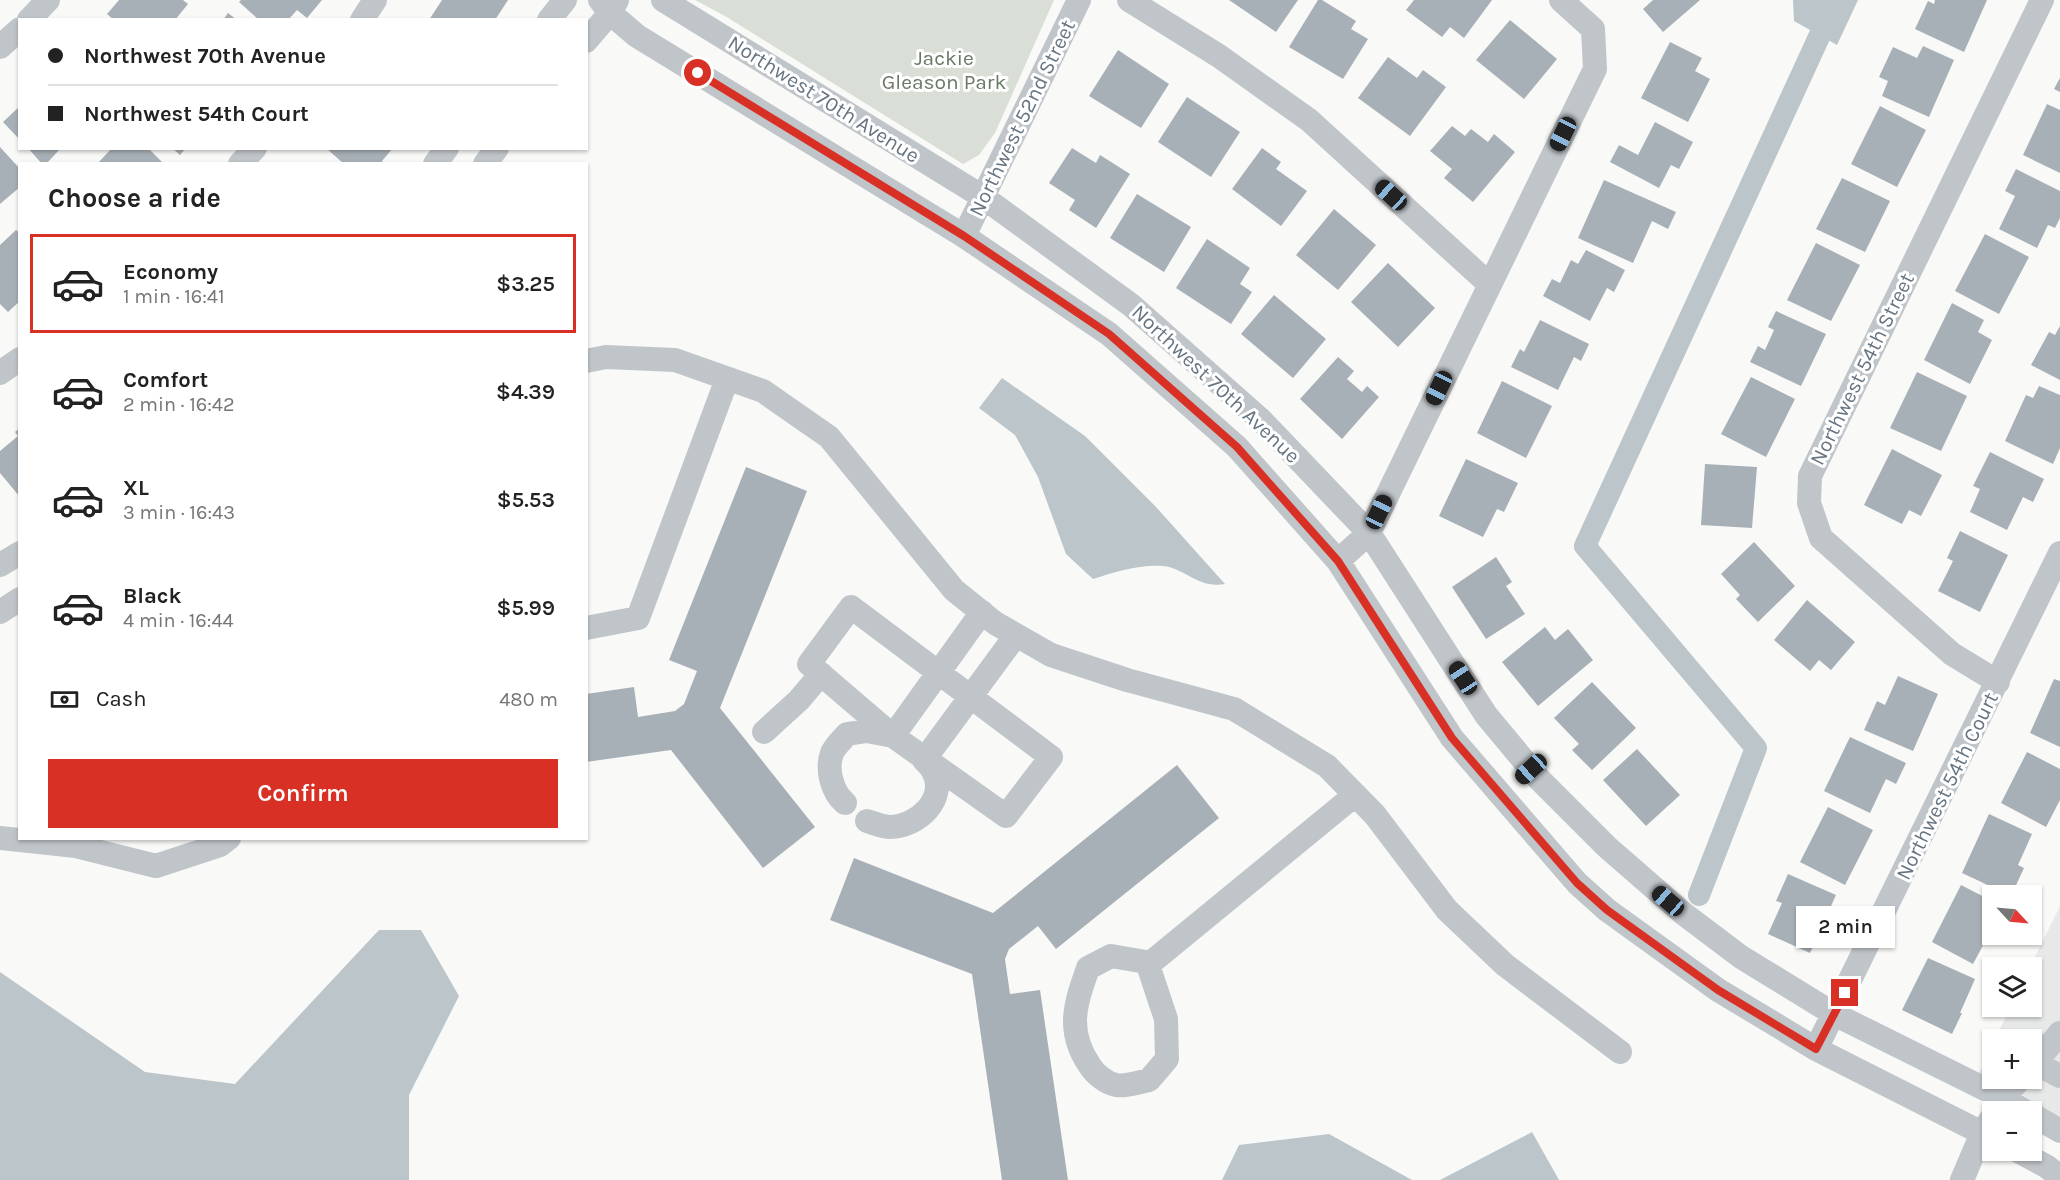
<!DOCTYPE html>
<html lang="en">
<head>
<meta charset="utf-8">
<style>
  :root { --surface:#fff; --page:#f6f6f6; --text:#222; --muted:#767676; --line:#e0e0e0; --accent:#d93025 }
  body { margin:0; font-family:Karla,sans-serif; background:var(--page); color:var(--text); height:100vh; display:flex; flex-direction:column; font-size:22px; white-space:nowrap }
  * { box-sizing:border-box; margin:0 }
  p { font-size:20px; color:var(--muted) }
  .icon { flex:none; width:33px; height:33px; fill:none; stroke:currentColor; stroke-width:2; stroke-linecap:round; stroke-linejoin:round }
  .map { position:relative; flex:1; overflow:hidden }
  .panel { position:absolute; left:18px; top:162px; width:570px; height:678px; display:flex; flex-direction:column; background:var(--surface); border-radius:0px; box-shadow:0 2px 4px #0004 }
  .panel>* { flex:none }
  .banner { position:absolute; left:18px; top:18px; width:570px; height:132px; border-radius:0px; box-shadow:0 2px 4px #0004; display:grid; align-content:center; height:132px; padding:0 30px; background:var(--surface) }
  .needle { width:39px; rotate:116deg }
  .buttons { position:absolute; left:1982px; top:885px; display:grid; gap:12px }
  .buttons a { display:grid; place-items:center; width:60px; height:60px; border-radius:0px; background:var(--surface); box-shadow:0 2px 4px #0004; font-size:30px }
  .end { position:absolute; width:27px; height:27px; margin:-14px; border:8px solid #d93025; background:#fff; box-shadow:0 0 0 3px #fff }
  .from { border-radius:50% }
  .bubble { position:absolute; height:42px; border-radius:0px; background:var(--surface); box-shadow:0 2px 4px #0004; font-size:20px; font-weight:600; line-height:42px; text-align:center }
  .car { position:absolute; width:18px; height:36px; margin:-18px -9px; border-radius:8px; box-shadow:0 0 4px 2px #0007; background:linear-gradient(#222 24%,#8ab4d8 0 40%,#222 0 76%,#8ab4d8 0 86%,#222 0) }
  .banner b { display:flex; align-items:center; gap:21px; height:57px; font-size:22px }
  .banner b+b { border-top:2px solid var(--line) }
  .banner i { width:15px; height:15px; background:var(--text) }
  ul { padding:0; list-style:none }
  li { display:flex; align-items:center; gap:18px; height:99px; margin:0 12px 9px; padding:0 18px; border:3px solid transparent; border-radius:0px }
  li div { flex:1 }
  li b { display:block; font-size:22px }
  li em { font-style:normal; font-weight:600 }
  li.current { border-color:var(--accent) }
  li>.icon { width:54px; height:54px; stroke-width:1.5 }
  h2 { padding:0 30px; font-size:27px; line-height:72px }
  .pay { display:flex; align-items:center; gap:15px; height:66px; padding:0 30px; font-size:22px }
  .pay p { margin-inline-start:auto }
  .cta { display:flex; gap:12px; margin-top:auto; padding:12px 30px }
  .cta a { flex:1; height:69px; border-radius:0px; background:var(--accent); color:#fff; font-size:24px; font-weight:600; line-height:69px; text-align:center }
  .map>svg:first-child { display:block }
</style>
</head>
<body>
<div class="map">
<svg width="2060" height="1180" viewBox="0 0 2060 1180">
  <rect width="100%" height="100%" fill="#f9f9f7"/>
  <path fill="#e7e8e8" d="M 2060,906 L 2060,1121 L 1979,1073 L 1992,1046 L 1992,1078 L 2031,1078 L 2031,1040 L 1995,1039 L 2011,1007 L 2031,1006 L 2030,967 Z"/>
  <path fill="#d9ded7" d="M 695,0 L 1054,0 L 995,133 L 979,155 L 963,164 L 725,16 Z"/>
  <path fill="#bbc5ca" d="M 1793,0 L 1858,0 L 1837,45 L 1794,21 Z
    M 1002,378 L 1085,436 L 1156,507 L 1225,584 C 1198,589 1185,568 1163,566 C 1141,564 1114,572 1093,579 L 1066,554 L 1038,477 L 1015,435 L 979,408 Z
    M 379,930 L 421,930 L 459,996 L 409,1095 L 409,1180 L 0,1180 L 0,972 L 145,1072 L 235,1084 Z
    M 1532,1132 L 1559,1180 L 1440,1180 Z
    M 1329,1134 L 1412,1180 L 1222,1180 L 1239,1145 Z"/>
  <g fill="none" stroke-linecap="round" stroke-linejoin="round">
    <path stroke="#bbc5ca" stroke-width="22" d="M 1699,895 L 1756,748 L 1585,546 L 1836,0"/>
  </g>
  <path fill="#a8b0b7" d="M 119,0 L 183,0 L 188,4 L 175,20 L 114,20 L 107,14 Z
    M 241,0 L 322,0 L 307,18 L 297,10 L 288,20 L 259,20 L 239,2 Z
    M 442,0 L 508,0 L 495,20 L 429,20 Z
    M 1229,0 L 1298,0 L 1276,32 Z
    M 1318,0 L 1322,0 L 1356,21 L 1351,29 L 1368,39 L 1343,79 L 1289,47 Z
    M 1414,0 L 1492,0 L 1464,38 L 1450,27 L 1442,37 L 1406,10 Z
    M 1653,0 L 1700,0 L 1663,32 L 1643,9 Z
    M 1935,0 L 1987,0 L 1964,52 L 1915,29 L 1928,1 L 1934,4 Z
    M 228,13 L 237,20 L 223,20 Z
    M 1510,20 L 1557,59 L 1524,99 L 1476,60 Z
    M 1670,42 L 1702,58 L 1695,71 L 1710,79 L 1688,122 L 1641,98 Z
    M 1923,46 L 1954,60 L 1929,117 L 1882,96 L 1888,81 L 1879,77 L 1893,47 L 1917,58 Z
    M 1118,50 L 1169,84 L 1141,128 L 1089,96 Z
    M 1388,57 L 1417,78 L 1423,70 L 1446,87 L 1410,136 L 1358,98 Z
    M 2060,78 L 2060,92 L 2054,89 Z
    M 1187,97 L 1240,132 L 1211,177 L 1158,142 Z
    M 2047,104 L 2060,110 L 2060,173 L 2023,155 Z
    M 20,106 L 20,140 L 3,122 Z
    M 1880,106 L 1926,130 L 1897,187 L 1851,164 Z
    M 1655,122 L 1693,142 L 1679,169 L 1671,165 L 1659,188 L 1610,162 L 1619,145 L 1638,155 Z
    M 1452,126 L 1465,136 L 1471,129 L 1488,142 L 1494,134 L 1515,152 L 1473,202 L 1444,178 L 1452,169 L 1430,151 Z
    M 0,147 L 20,169 L 20,187 L 0,204 Z
    M 28,148 L 61,148 L 46,164 L 42,164 Z
    M 112,148 L 148,148 L 164,164 L 97,164 Z
    M 172,148 L 186,148 L 180,155 Z
    M 326,148 L 393,148 L 382,161 L 384,164 L 344,164 Z
    M 1072,148 L 1096,163 L 1100,155 L 1130,174 L 1096,228 L 1069,210 L 1075,200 L 1049,183 Z
    M 1262,148 L 1281,162 L 1276,169 L 1307,191 L 1281,226 L 1232,189 Z
    M 2016,169 L 2060,191 L 2060,218 L 2055,228 L 2048,225 L 2037,248 L 1999,229 L 2015,196 L 2005,191 Z
    M 1842,178 L 1890,201 L 1865,252 L 1816,229 Z
    M 1604,180 L 1676,212 L 1668,229 L 1652,221 L 1633,263 L 1578,238 Z
    M 1137,194 L 1191,227 L 1164,272 L 1110,238 Z
    M 1334,209 L 1376,245 L 1338,290 L 1296,255 Z
    M 16,230 L 20,233 L 20,301 L 8,312 L 0,304 L 0,245 Z
    M 1985,234 L 2029,257 L 1999,314 L 1955,291 Z
    M 1207,239 L 1250,268 L 1240,284 L 1252,292 L 1231,324 L 1176,288 Z
    M 1816,243 L 1860,265 L 1831,321 L 1787,300 Z
    M 1586,250 L 1625,270 L 1614,292 L 1607,288 L 1590,321 L 1543,296 L 1552,279 L 1560,283 L 1571,260 L 1578,264 Z
    M 1388,263 L 1435,308 L 1398,347 L 1351,302 Z
    M 1274,295 L 1326,339 L 1293,378 L 1241,334 Z
    M 1952,303 L 1984,320 L 1978,332 L 1992,340 L 1970,384 L 1924,360 Z
    M 1776,311 L 1826,334 L 1801,386 L 1750,362 L 1758,346 L 1765,350 L 1774,330 L 1768,327 Z
    M 1540,320 L 1589,344 L 1581,361 L 1574,357 L 1558,390 L 1511,367 L 1520,349 L 1524,352 Z
    M 2060,326 L 2060,380 L 2031,365 L 2049,332 L 2055,335 Z
    M 1338,357 L 1354,371 L 1347,379 L 1362,392 L 1367,386 L 1379,397 L 1342,439 L 1300,399 Z
    M 1917,372 L 1967,396 L 1941,451 L 1890,428 Z
    M 1751,377 L 1795,399 L 1766,457 L 1721,434 Z
    M 1502,381 L 1552,406 L 1526,458 L 1477,433 Z
    M 2039,386 L 2060,395 L 2060,448 L 2053,464 L 2005,441 L 2026,395 L 2033,398 Z
    M 20,428 L 20,497 L 0,473 L 0,451 L 18,436 L 15,432 Z
    M 1892,449 L 1942,475 L 1921,516 L 1909,510 L 1902,524 L 1864,505 Z
    M 1990,452 L 2044,479 L 2033,502 L 2023,497 L 2007,530 L 1970,512 L 1980,489 L 1973,486 Z
    M 1466,459 L 1518,483 L 1504,512 L 1497,509 L 1483,537 L 1439,516 Z
    M 1705,464 L 1757,467 L 1752,528 L 1701,525 Z
    M 746,467 L 807,491 L 720,708 L 815,827 L 763,868 L 671,750 L 586,762 L 586,694 L 634,687 L 638,717 L 675,711 L 684,704 L 697,671 L 669,660 Z
    M 1960,531 L 2008,555 L 1980,612 L 1938,591 L 1953,561 L 1947,558 Z
    M 1754,542 L 1795,586 L 1758,622 L 1736,599 L 1740,595 L 1721,574 Z
    M 1496,557 L 1512,582 L 1506,586 L 1525,614 L 1486,639 L 1452,587 Z
    M 1807,600 L 1855,642 L 1831,670 L 1819,660 L 1810,671 L 1774,640 Z
    M 1545,627 L 1555,640 L 1568,629 L 1593,660 L 1538,706 L 1502,662 Z
    M 1898,676 L 1938,694 L 1913,751 L 1864,730 L 1877,701 L 1885,705 Z
    M 2054,679 L 2060,681 L 2060,747 L 2030,733 Z
    M 1592,682 L 1636,728 L 1592,770 L 1572,750 L 1579,744 L 1554,718 Z
    M 1850,737 L 1906,763 L 1896,784 L 1886,779 L 1870,813 L 1824,791 Z
    M 1637,749 L 1680,795 L 1646,826 L 1603,780 Z
    M 2027,752 L 2060,769 L 2060,800 L 2046,827 L 2001,803 Z
    M 1177,765 L 1219,818 L 1056,949 L 1038,926 L 1009,949 L 1005,959 L 1010,994 L 1040,990 L 1068,1180 L 1002,1180 L 972,974 L 830,920 L 854,858 L 993,913 Z
    M 1828,807 L 1873,830 L 1845,885 L 1800,862 Z
    M 1989,814 L 2032,834 L 2018,865 L 2024,868 L 2011,896 L 1962,873 Z
    M 1788,874 L 1836,895 L 1810,953 L 1768,934 L 1782,903 L 1776,901 Z
    M 1961,885 L 1992,901 L 1992,929 L 1973,964 L 1932,942 Z
    M 1928,958 L 1975,979 L 1960,1013 L 1962,1013 L 1952,1034 L 1902,1010 Z"/>
  <g fill="none" stroke-linecap="round" stroke-linejoin="round">
    <path stroke="#c0c5c9" stroke-width="24" d="M 600,0 L 610,13 L 637,36 L 964,236 L 1109,334 L 1237,447 L 1338,561 L 1452,738 L 1577,883 L 1607,910 L 1718,990 L 1816,1049 L 1992,1138
      M 663,0 L 983,197 L 1131,305 L 1261,420 L 1369,533 L 1486,715 L 1540,780 L 1607,847 L 1684,914 L 1741,957 L 1834,1014 L 2003,1098 L 2026,1112
      M 1129,0 L 1219,56 L 1309,120 L 1489,284
      M 29,20 L 48,0
      M 362,20 L 375,0
      M 549,20 L 565,0
      M 586,41 L 610,13 L 617,0
      M 0,47 L 20,29
      M 240,164 L 255,148
      M 435,164 L 447,148
      M 485,164 L 497,148
      M 964,236 L 1079,0
      M 586,361 L 606,357 L 675,360 L 763,391 L 829,437 L 954,590 L 995,623 L 1051,655 L 1127,680 L 1234,709 L 1327,766 L 1375,815 L 1447,910 L 1505,965 L 1620,1052
      M 0,373 L 20,359
      M 1338,561 L 1369,533 L 1595,69 L 1593,29 L 1561,0
      M 0,565 L 20,553
      M 851,607 L 1051,757 L 1006,816 L 893,736 L 809,664 Z
      M 0,612 L 20,599
      M 586,628 L 638,618 L 727,379
      M 1998,682 L 1952,654 L 1821,538 L 1809,503 L 1810,476 L 2042,0
      M 764,732 L 799,700 L 821,674
      M 893,736 L 982,612
      M 924,760 L 1016,635
      M 845,803 C 832,792 826,769 832,753 C 835,746 843,739 847,734 L 867,731 L 893,736
      M 867,821 C 874,823 883,827 890,827 C 917,827 948,799 933,771 C 931,767 927,763 924,760
      M 0,838 L 76,846 L 156,866 L 220,845 L 229,838
      M 1148,965 L 1146,962 L 1111,956 L 1088,968 C 1075,1005 1066,1031 1090,1066 C 1095,1074 1106,1083 1116,1085 C 1125,1087 1140,1082 1149,1080 L 1167,1059 L 1166,1019 L 1148,965 L 1355,795
      M 1816,1049 L 2060,553
      M 2035,1063 L 2060,1076
      M 2031,1068 L 2060,1033
      M 1995,1112 L 2003,1098 L 2021,1078
      M 2031,1114 L 2060,1131
      M 2016,1150 L 2046,1166 L 2060,1177
      M 1962,1180 L 1982,1133 L 1992,1117"/>
  </g>
  <g fill="none" stroke-linecap="round" stroke-linejoin="round">
    <path stroke="#d93025" stroke-width="8" d="M 698,73 L 964,236 L 1109,334 L 1237,447 L 1338,561 L 1452,738 L 1577,883 L 1607,910 L 1718,990 L 1816,1049 L 1845,993"/>
  </g>
  <g text-anchor="middle" stroke-width="6" stroke-linejoin="round" paint-order="stroke">
    <g font-size="21" fill="#687964" stroke="#fff">
      <text x="944" y="65">Jackie<tspan x="944" dy="24">Gleason Park</tspan></text>
    </g>
    <g font-size="21" fill="#667581" stroke="#fff">
      <text transform="translate(824 99) rotate(32)" y="7">Northwest 70th Avenue</text>
      <text transform="translate(1022 118) rotate(-64)" y="7">Northwest 52nd Street</text>
      <text transform="translate(1862 369) rotate(-64)" y="7">Northwest 54th Street</text>
      <text transform="translate(1216 384) rotate(43)" y="7">Northwest 70th Avenue</text>
      <text transform="translate(1947 786) rotate(-64)" y="7">Northwest 54th Court</text>
    </g>
  </g>
</svg>
<div class="buttons">
<a><svg class="needle" viewBox="-14 -14 28 28"><path d="M0-13l5 13h-10z" fill="#e53935"/><path d="M0 13l5-13h-10z" fill="#767676"/></svg></a>
<a><svg class="icon" aria-label="layers" viewBox="0 0 24 24"><path d="M12 4l9 5-9 5-9-5zM3 14l9 5 9-5"/></svg></a>
<a>+</a>
<a>−</a>
</div>
<i class="end from" style="left:698px;top:73px"></i>
<i class="end" style="left:1845px;top:993px"></i>
<div class="bubble" style="left:1796px;top:906px;width:99px">2 min</div>
<i class="car" style="left:1563px;top:134px;rotate:206deg"></i>
<i class="car" style="left:1391px;top:195px;rotate:312deg"></i>
<i class="car" style="left:1439px;top:388px;rotate:206deg"></i>
<i class="car" style="left:1379px;top:512px;rotate:25deg"></i>
<i class="car" style="left:1463px;top:678px;rotate:327deg"></i>
<i class="car" style="left:1531px;top:769px;rotate:228deg"></i>
<i class="car" style="left:1668px;top:901px;rotate:311deg"></i>
<div class="banner">
<b><i class="from"></i>Northwest 70th Avenue</b>
<b><i></i>Northwest 54th Court</b>
</div>
<section class="panel">
<h2>Choose a ride</h2>
<ul>
<li class="current"><svg class="icon" aria-label="car" viewBox="0 0 24 24"><path d="M5 17H2v-5l4-1 3-4h7l3 4 3 1v5h-3M9 17h6M6 11h13"/><circle cx="7" cy="17" r="2"/><circle cx="17" cy="17" r="2"/></svg><div><b>Economy</b><p>1 min · 16:41</p></div><em>$3.25</em></li>
<li><svg class="icon" aria-label="car" viewBox="0 0 24 24"><path d="M5 17H2v-5l4-1 3-4h7l3 4 3 1v5h-3M9 17h6M6 11h13"/><circle cx="7" cy="17" r="2"/><circle cx="17" cy="17" r="2"/></svg><div><b>Comfort</b><p>2 min · 16:42</p></div><em>$4.39</em></li>
<li><svg class="icon" aria-label="car" viewBox="0 0 24 24"><path d="M5 17H2v-5l4-1 3-4h7l3 4 3 1v5h-3M9 17h6M6 11h13"/><circle cx="7" cy="17" r="2"/><circle cx="17" cy="17" r="2"/></svg><div><b>XL</b><p>3 min · 16:43</p></div><em>$5.53</em></li>
<li><svg class="icon" aria-label="car" viewBox="0 0 24 24"><path d="M5 17H2v-5l4-1 3-4h7l3 4 3 1v5h-3M9 17h6M6 11h13"/><circle cx="7" cy="17" r="2"/><circle cx="17" cy="17" r="2"/></svg><div><b>Black</b><p>4 min · 16:44</p></div><em>$5.99</em></li>
</ul>
<div class="pay"><svg class="icon" aria-label="cash" viewBox="0 0 24 24"><path d="M3 7h18v10H3z"/><circle cx="12" cy="12" r="2"/></svg>Cash<p>480 m</p></div>
<div class="cta"><a>Confirm</a></div>
</section>
</div>
</body>
</html>
